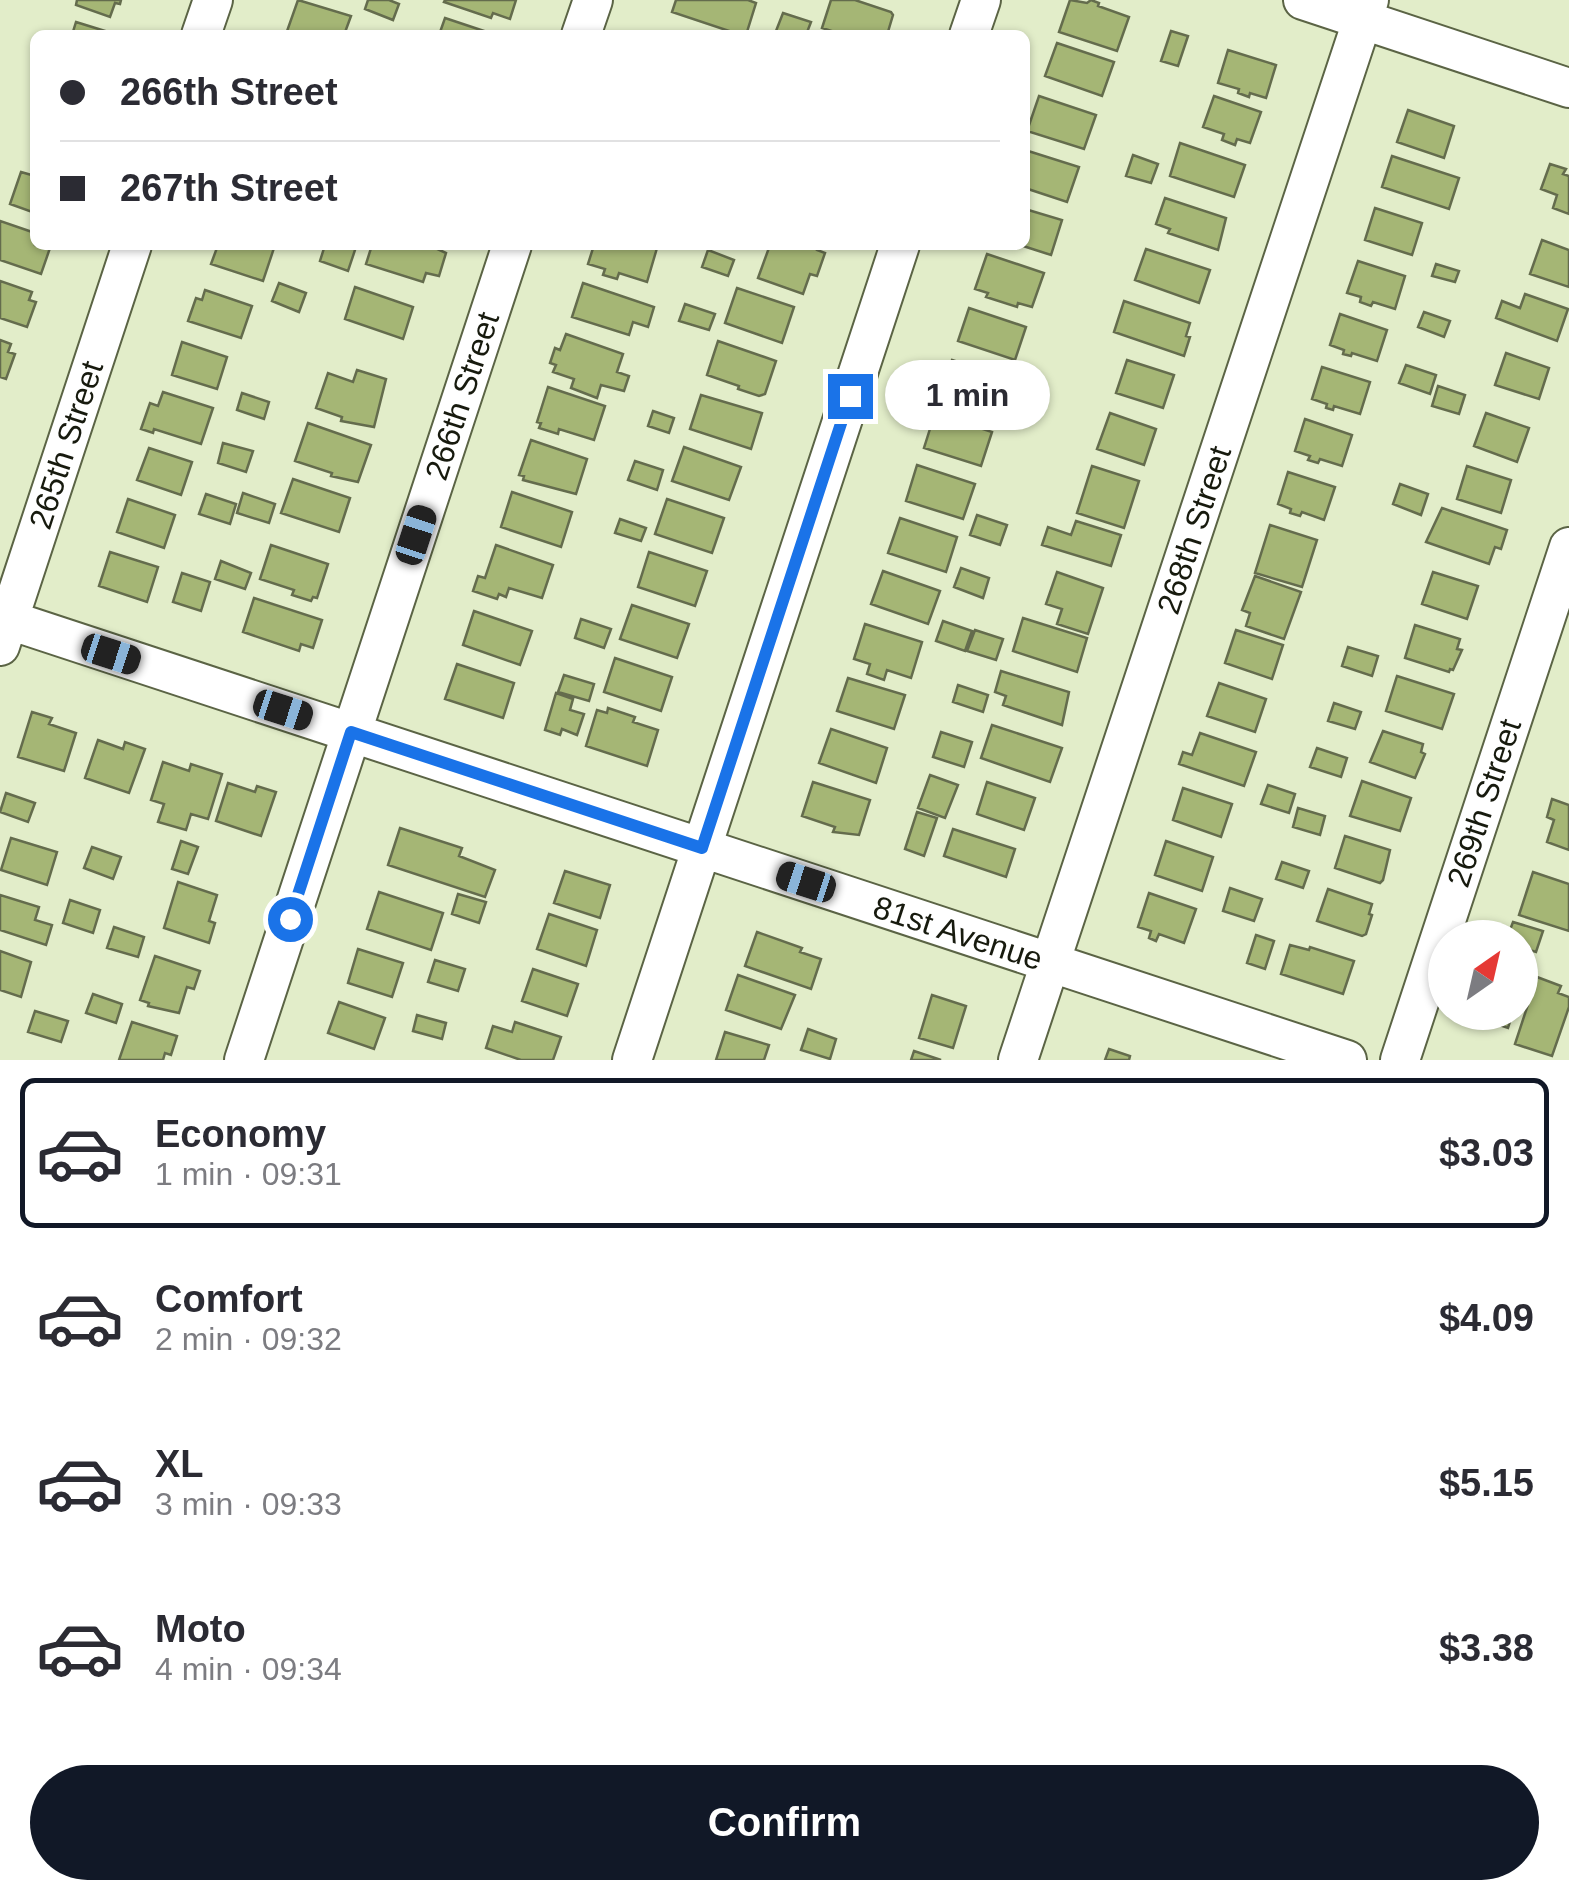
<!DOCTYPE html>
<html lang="en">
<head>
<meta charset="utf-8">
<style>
  :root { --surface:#fff; --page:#f2f2f3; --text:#2b2b33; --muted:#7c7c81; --line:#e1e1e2; --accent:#111827 }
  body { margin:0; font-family:Arial,sans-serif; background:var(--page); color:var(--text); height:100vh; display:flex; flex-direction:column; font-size:38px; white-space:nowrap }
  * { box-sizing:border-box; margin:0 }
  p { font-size:32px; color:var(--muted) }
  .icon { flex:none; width:55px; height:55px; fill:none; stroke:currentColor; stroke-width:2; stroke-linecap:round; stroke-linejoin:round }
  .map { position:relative; height:1060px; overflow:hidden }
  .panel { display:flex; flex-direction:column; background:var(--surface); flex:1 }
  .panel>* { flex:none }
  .banner { position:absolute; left:30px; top:30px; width:1000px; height:220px; border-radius:15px; box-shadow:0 2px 8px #0004; display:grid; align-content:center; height:220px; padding:0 30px; background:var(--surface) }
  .needle { width:65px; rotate:34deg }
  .fabs { position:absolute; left:1428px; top:920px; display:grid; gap:20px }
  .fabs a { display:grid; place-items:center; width:110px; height:110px; border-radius:50%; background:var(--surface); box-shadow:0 2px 8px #0004; font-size:50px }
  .end { position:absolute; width:45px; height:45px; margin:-22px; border:12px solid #1a73e8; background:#fff; box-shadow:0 0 0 5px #fff }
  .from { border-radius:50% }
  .bubble { position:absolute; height:70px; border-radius:35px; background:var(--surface); box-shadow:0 2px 8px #0004; font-size:32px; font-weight:700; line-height:70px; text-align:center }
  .car { position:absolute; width:30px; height:60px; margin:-30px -15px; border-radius:12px; box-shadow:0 0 8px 2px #0007; background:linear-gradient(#222 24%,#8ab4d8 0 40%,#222 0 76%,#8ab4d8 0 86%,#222 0) }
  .banner b { display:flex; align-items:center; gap:35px; height:95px; font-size:38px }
  .banner b+b { border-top:2px solid var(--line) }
  .banner i { width:25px; height:25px; background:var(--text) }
  ul { padding:18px 0 0; list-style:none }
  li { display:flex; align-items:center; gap:30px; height:150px; margin:0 20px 15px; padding:0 10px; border:5px solid transparent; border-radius:15px }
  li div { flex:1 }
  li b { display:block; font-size:38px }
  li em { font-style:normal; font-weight:700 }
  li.on { border-color:var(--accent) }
  li>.icon { width:90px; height:90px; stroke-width:1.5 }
  .action { display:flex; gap:20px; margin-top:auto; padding:20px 30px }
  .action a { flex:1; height:115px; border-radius:60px; background:var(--accent); color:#fff; font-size:40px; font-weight:700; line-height:115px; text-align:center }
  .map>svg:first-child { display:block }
</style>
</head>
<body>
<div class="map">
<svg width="1569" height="1060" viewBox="0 0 1569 1060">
  <rect width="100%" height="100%" fill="#e2edc9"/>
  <path fill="#a5b675" stroke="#646c4d" stroke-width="2.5" d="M 77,0 L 121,0 L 120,4 L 115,3 L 110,17 L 76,5 Z
    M 298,0 L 351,16 L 344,35 L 286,34 Z
    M 368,0 L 389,0 L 399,4 L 393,20 L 365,9 Z
    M 445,0 L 516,0 L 510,19 L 493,13 L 491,18 L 444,2 Z
    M 676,0 L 748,0 L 756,3 L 746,35 L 741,35 L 672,12 Z
    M 831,0 L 855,0 L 891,12 L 893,15 L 887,35 L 844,35 L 822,28 Z
    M 1070,0 L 1087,3 L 1091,0 L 1099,3 L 1098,6 L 1129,17 L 1117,51 L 1059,32 Z
    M 783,13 L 811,22 L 806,35 L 788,35 L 776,31 Z
    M 445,18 L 496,35 L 439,35 Z
    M 76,22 L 118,35 L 72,35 Z
    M 1171,31 L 1188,36 L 1178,66 L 1161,61 Z
    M 1057,43 L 1114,62 L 1102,96 L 1045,76 Z
    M 1228,50 L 1276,65 L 1266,98 L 1250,93 L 1249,97 L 1238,93 L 1239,89 L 1218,83 Z
    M 1039,96 L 1096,115 L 1084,149 L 1027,131 Z
    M 1214,96 L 1261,112 L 1250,143 L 1237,139 L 1235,145 L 1222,140 L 1224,134 L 1203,127 Z
    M 1408,110 L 1454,126 L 1444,158 L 1397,142 Z
    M 1180,143 L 1245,165 L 1234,197 L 1170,176 Z
    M 1025,150 L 1079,167 L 1067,202 L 1025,188 Z
    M 1133,155 L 1158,164 L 1151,183 L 1126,176 Z
    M 1392,156 L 1459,178 L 1449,209 L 1382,187 Z
    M 1550,164 L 1566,169 L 1563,174 L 1569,176 L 1569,214 L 1553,208 L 1557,195 L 1541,189 Z
    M 21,172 L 35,176 L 35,213 L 10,204 Z
    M 1165,198 L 1226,218 L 1218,250 L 1168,233 L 1170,229 L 1156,224 Z
    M 1375,208 L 1422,223 L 1412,255 L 1365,240 Z
    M 1025,209 L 1062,220 L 1051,255 L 1020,245 L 1025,245 Z
    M 0,221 L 35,233 L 35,245 L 50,248 L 41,274 L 0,260 Z
    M 1542,240 L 1569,250 L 1569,287 L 1530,274 Z
    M 218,245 L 274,248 L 263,281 L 211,264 Z
    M 325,245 L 356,247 L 348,271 L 320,261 Z
    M 372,245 L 429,245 L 446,253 L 439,276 L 426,273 L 423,282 L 366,264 Z
    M 594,245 L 657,248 L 647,282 L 619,273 L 617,279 L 603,275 L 605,269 L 588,264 Z
    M 770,245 L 818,245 L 817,250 L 825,253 L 817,276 L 810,274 L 803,294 L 758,278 Z
    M 1146,249 L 1210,270 L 1199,303 L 1135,280 Z
    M 708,250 L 734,260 L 728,276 L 702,267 Z
    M 987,254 L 1044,273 L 1032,307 L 1018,303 L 1017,307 L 986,297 L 988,293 L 975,289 Z
    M 1358,261 L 1405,276 L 1395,309 L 1373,302 L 1371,306 L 1360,302 L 1361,297 L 1347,293 Z
    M 1436,264 L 1459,271 L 1455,282 L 1432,276 Z
    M 0,281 L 32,292 L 29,300 L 36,302 L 27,327 L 0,318 Z
    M 279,283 L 306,293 L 299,312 L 272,301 Z
    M 583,283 L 654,307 L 648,327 L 633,322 L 629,335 L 572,317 Z
    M 355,287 L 413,307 L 403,339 L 345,319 Z
    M 737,288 L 794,307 L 782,343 L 725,323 Z
    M 205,290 L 252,306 L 241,338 L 188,321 L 196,298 L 202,300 Z
    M 1525,294 L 1568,309 L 1557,341 L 1496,318 L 1502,301 L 1520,308 Z
    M 1124,301 L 1190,323 L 1186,336 L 1190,337 L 1184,356 L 1114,332 Z
    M 685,304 L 715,314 L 709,330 L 679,321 Z
    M 969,308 L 1026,327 L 1015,360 L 958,341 Z
    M 1424,312 L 1450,321 L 1444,337 L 1418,327 Z
    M 1340,314 L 1387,330 L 1377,361 L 1352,353 L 1351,356 L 1343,354 L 1344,350 L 1330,345 Z
    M 566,334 L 623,354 L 617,372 L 629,376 L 624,391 L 601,385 L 597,398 L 571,388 L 574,379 L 553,372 L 556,365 L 550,363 L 555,348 L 560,350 Z
    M 0,340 L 11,344 L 8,352 L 15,354 L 6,379 L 0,377 Z
    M 718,341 L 776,361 L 765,394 L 759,396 L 738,389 L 739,386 L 707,375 Z
    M 182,342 L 227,357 L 217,389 L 172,375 Z
    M 1506,353 L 1549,368 L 1539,399 L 1495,385 Z
    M 952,360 L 1009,379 L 998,413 L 941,394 Z
    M 1127,360 L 1174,375 L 1163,408 L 1116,393 Z
    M 1406,365 L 1436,375 L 1430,394 L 1399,383 Z
    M 1322,367 L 1370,382 L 1360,414 L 1334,406 L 1333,410 L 1326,408 L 1327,404 L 1312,399 Z
    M 357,370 L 386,379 L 374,427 L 341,421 L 342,417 L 316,408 L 328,373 L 353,382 Z
    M 1438,386 L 1465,395 L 1459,414 L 1432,406 Z
    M 548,387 L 605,406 L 594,440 L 559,429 L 558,434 L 539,428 L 541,423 L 537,422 Z
    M 163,392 L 213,408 L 201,444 L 154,429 L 153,433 L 141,429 L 150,403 L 158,406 Z
    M 242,393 L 269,402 L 264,419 L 237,410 Z
    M 701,395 L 762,413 L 751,449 L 690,429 Z
    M 653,411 L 674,418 L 669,433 L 648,426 Z
    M 935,413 L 992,432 L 981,466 L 924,448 Z
    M 1110,413 L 1156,429 L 1144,465 L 1097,449 Z
    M 1486,413 L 1529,428 L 1517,462 L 1474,446 Z
    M 1305,419 L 1352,435 L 1342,466 L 1320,459 L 1318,463 L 1308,460 L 1310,456 L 1295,451 Z
    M 308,423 L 371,445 L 358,482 L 331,476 L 332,473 L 295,461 Z
    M 531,440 L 587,459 L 576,494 L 523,480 L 524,476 L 519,475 Z
    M 223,443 L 253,451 L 246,472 L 218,463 Z
    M 684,447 L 741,467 L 729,500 L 672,481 Z
    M 149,448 L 192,462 L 181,495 L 137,480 Z
    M 635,461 L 663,470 L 657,490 L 628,480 Z
    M 917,465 L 975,484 L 963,519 L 906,501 Z
    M 1092,466 L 1139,481 L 1124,528 L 1077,513 Z
    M 1467,466 L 1511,480 L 1501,513 L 1457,499 Z
    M 1288,472 L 1335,487 L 1324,520 L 1302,512 L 1300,516 L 1290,513 L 1291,509 L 1278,504 Z
    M 293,479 L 350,498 L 339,532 L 281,513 Z
    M 1400,484 L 1428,494 L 1421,515 L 1393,504 Z
    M 512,492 L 572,512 L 561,547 L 501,527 Z
    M 243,493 L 275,504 L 269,523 L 237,513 Z
    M 206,494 L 236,504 L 230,524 L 199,514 Z
    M 128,499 L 175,515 L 164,548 L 117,532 Z
    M 667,499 L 724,518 L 712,553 L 655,534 Z
    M 1442,508 L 1507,530 L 1501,549 L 1495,547 L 1489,564 L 1426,542 Z
    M 977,515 L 1007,525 L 1000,545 L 970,535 Z
    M 900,518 L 957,537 L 946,572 L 888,553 Z
    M 620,519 L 646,528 L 641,541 L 615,533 Z
    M 1076,521 L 1121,535 L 1111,566 L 1042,545 L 1048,527 L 1071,535 Z
    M 1270,525 L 1317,540 L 1302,587 L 1255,573 Z
    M 271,545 L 328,564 L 317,598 L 313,597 L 311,601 L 292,595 L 294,590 L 260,579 Z
    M 496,545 L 553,565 L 542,598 L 509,588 L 506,597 L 499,594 L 497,599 L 473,591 L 478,576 L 485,578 Z
    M 110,552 L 158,567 L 147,602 L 99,586 Z
    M 649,552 L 707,571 L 695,606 L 638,587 Z
    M 221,561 L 251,573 L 245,589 L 215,579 Z
    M 961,568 L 989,578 L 983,598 L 954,587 Z
    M 883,571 L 940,591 L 928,624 L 871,604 Z
    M 1057,572 L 1103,588 L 1088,634 L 1057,624 L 1062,609 L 1046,604 Z
    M 1433,572 L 1478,586 L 1467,619 L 1422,604 Z
    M 182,573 L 210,582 L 201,611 L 173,602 Z
    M 1255,576 L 1301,592 L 1284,639 L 1246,626 L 1250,613 L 1242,610 Z
    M 254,598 L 322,620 L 313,648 L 301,644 L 299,651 L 243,632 Z
    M 632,605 L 689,624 L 677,658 L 620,639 Z
    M 474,611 L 532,631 L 520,665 L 463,645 Z
    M 1023,618 L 1087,638 L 1077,672 L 1013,651 Z
    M 581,619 L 611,629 L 604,648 L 575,638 Z
    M 943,621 L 972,631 L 965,651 L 936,641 Z
    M 865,624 L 922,642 L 911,678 L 887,670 L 884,680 L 867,674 L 870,664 L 854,659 Z
    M 1415,625 L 1460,639 L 1457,649 L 1462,650 L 1453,670 L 1450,669 L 1449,672 L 1405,658 Z
    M 975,630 L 1003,639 L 996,660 L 967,651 Z
    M 1236,630 L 1283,645 L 1272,679 L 1225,663 Z
    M 1348,647 L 1378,656 L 1372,676 L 1342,666 Z
    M 615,658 L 672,677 L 661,711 L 604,692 Z
    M 457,664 L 514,683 L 503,718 L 445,699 Z
    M 1001,671 L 1069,692 L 1062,725 L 1003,705 L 1006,696 L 995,692 Z
    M 564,675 L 594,684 L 589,701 L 558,692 Z
    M 1397,676 L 1454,694 L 1442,729 L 1386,711 Z
    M 848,678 L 905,695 L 894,729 L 837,711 Z
    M 1219,683 L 1266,699 L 1255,732 L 1207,716 Z
    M 958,685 L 988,695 L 983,712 L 953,702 Z
    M 556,693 L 573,699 L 570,710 L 584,714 L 577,735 L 562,729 L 560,735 L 545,730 Z
    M 1334,703 L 1361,712 L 1355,729 L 1328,721 Z
    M 608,708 L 635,717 L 633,722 L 658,730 L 647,766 L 586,746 L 597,710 L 607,713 Z
    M 32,712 L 52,718 L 49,724 L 76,733 L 64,771 L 18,757 Z
    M 992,725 L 1062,748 L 1050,782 L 981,758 Z
    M 831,729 L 887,748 L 876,783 L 819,763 Z
    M 1383,731 L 1423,744 L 1421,752 L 1425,754 L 1415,778 L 1370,762 Z
    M 941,732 L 972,742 L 964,767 L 933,757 Z
    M 1200,733 L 1256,752 L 1244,786 L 1179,764 L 1183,752 L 1192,755 Z
    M 98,740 L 123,749 L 125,742 L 145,749 L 129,793 L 85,778 Z
    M 1317,748 L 1347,758 L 1341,777 L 1310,767 Z
    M 163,762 L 189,771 L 191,764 L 222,774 L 208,819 L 191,814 L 186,830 L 158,822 L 164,804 L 151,800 Z
    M 930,775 L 958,785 L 945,818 L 918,808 Z
    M 1362,781 L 1411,798 L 1400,831 L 1350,816 Z
    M 813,782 L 870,800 L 859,835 L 833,832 L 835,827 L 802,816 Z
    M 987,782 L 1035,798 L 1024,830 L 977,814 Z
    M 228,783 L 255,792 L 257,786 L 276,792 L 261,836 L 216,821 Z
    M 1268,785 L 1295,794 L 1289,813 L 1261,804 Z
    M 1183,788 L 1232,804 L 1221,837 L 1173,820 Z
    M 6,793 L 35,803 L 28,822 L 0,812 Z
    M 1552,799 L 1569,805 L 1569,850 L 1547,842 L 1554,820 L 1547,817 Z
    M 1298,808 L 1325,816 L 1320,835 L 1293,827 Z
    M 917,812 L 937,818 L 924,856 L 905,849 Z
    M 400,828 L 462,848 L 459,856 L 495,870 L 485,897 L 388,865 Z
    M 953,829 L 1015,849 L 1006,877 L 944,856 Z
    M 1345,836 L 1390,850 L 1383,880 L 1380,883 L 1335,868 Z
    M 11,838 L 57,852 L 47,885 L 1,870 Z
    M 181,841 L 198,847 L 188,874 L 172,869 Z
    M 1166,841 L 1213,857 L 1202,891 L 1155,875 Z
    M 92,847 L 121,857 L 113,879 L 84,868 Z
    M 1282,862 L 1309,871 L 1303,888 L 1276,879 Z
    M 565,871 L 610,885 L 600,918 L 554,903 Z
    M 1533,872 L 1569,884 L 1569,931 L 1519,915 Z
    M 178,882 L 217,895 L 209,921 L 215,923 L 209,943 L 164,928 Z
    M 1230,888 L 1262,899 L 1254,921 L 1223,911 Z
    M 1328,889 L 1372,904 L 1369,914 L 1372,915 L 1366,934 L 1362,936 L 1317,921 Z
    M 379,892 L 443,913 L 431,950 L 367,929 Z
    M 1149,893 L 1196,909 L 1184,943 L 1159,934 L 1156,941 L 1149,938 L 1151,931 L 1138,927 Z
    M 458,894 L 486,902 L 479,923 L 452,914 Z
    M 0,895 L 39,907 L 35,920 L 52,925 L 46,945 L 0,930 Z
    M 70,900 L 100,910 L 93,933 L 63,923 Z
    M 549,914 L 597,930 L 586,966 L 537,949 Z
    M 1513,922 L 1543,931 L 1536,952 L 1520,947 L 1520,938 L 1507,938 Z
    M 114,927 L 144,937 L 138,957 L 107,948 Z
    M 757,932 L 802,948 L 800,952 L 821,959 L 811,989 L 745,966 Z
    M 1256,935 L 1274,941 L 1265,969 L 1247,963 Z
    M 1290,945 L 1309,950 L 1310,947 L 1354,961 L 1343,994 L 1281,974 Z
    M 358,949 L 403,963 L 392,997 L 348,983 Z
    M 0,951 L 31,962 L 21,997 L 0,990 Z
    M 155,956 L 200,971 L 194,989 L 187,987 L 179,1013 L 148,1006 L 149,1003 L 140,1000 Z
    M 435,960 L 465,969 L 458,991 L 428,982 Z
    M 533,969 L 578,984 L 567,1016 L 522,1001 Z
    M 738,975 L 795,995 L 781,1029 L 726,1010 Z
    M 1537,977 L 1561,986 L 1558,993 L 1569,997 L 1569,1007 L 1552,1056 L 1515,1044 Z
    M 93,994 L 122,1004 L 116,1023 L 86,1013 Z
    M 932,995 L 966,1006 L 953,1048 L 919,1038 Z
    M 339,1002 L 385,1018 L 374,1049 L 328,1033 Z
    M 35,1011 L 68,1021 L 61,1042 L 28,1032 Z
    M 1477,1012 L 1513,1012 L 1508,1028 L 1475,1017 Z
    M 417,1015 L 446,1023 L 442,1039 L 413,1031 Z
    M 132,1022 L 177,1036 L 171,1055 L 165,1053 L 163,1060 L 119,1060 Z
    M 515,1022 L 561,1037 L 553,1060 L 521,1060 L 486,1048 L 493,1026 L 512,1032 Z
    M 808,1029 L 836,1039 L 830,1059 L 801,1050 Z
    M 725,1032 L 769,1045 L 764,1060 L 716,1060 Z
    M 1109,1049 L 1130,1056 L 1129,1060 L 1105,1060 Z
    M 914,1051 L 941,1060 L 911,1060 Z"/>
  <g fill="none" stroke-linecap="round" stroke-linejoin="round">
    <defs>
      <path id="minor" d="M 1303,0 L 1569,88
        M 201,35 L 213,0
        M 581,35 L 593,0
        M 969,35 L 981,0
        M 0,617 L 1347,1060
        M 0,646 L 132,245
        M 244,1060 L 512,245
        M 632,1060 L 900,245
        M 1018,1060 L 1369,0
        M 1400,1060 L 1569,547"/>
    </defs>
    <use href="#minor" stroke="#5b6445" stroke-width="42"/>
    <use href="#minor" stroke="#fff" stroke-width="38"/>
  </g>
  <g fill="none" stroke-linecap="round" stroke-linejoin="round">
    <path stroke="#1a73e8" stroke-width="12" d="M 290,919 L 351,732 L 702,848 L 850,396"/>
  </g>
  <g text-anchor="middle" stroke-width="10" stroke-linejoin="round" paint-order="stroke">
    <g font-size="32" fill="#171a0e" stroke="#fff">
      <text transform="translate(462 396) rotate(-72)" y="11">266th Street</text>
      <text transform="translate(66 445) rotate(-72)" y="11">265th Street</text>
      <text transform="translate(1194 530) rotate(-72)" y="11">268th Street</text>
      <text transform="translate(1484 803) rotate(-72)" y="11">269th Street</text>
      <text transform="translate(958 933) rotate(18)" y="11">81st Avenue</text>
    </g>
  </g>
</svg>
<div class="fabs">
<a><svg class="needle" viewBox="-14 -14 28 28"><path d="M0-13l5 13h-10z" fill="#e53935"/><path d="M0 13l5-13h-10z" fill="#7c7c81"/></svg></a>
</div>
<i class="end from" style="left:290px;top:919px"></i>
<i class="end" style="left:850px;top:396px"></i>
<div class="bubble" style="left:885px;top:360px;width:165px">1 min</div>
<i class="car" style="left:416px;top:535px;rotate:18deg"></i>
<i class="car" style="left:111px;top:654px;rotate:108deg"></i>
<i class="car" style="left:283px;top:710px;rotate:108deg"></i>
<i class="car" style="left:806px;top:882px;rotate:288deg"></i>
<div class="banner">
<b><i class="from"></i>266th Street</b>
<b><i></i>267th Street</b>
</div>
</div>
<section class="panel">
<ul>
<li class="on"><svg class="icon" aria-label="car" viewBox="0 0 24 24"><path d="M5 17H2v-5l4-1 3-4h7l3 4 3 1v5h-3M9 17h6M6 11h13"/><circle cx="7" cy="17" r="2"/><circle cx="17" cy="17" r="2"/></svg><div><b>Economy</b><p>1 min · 09:31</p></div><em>$3.03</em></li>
<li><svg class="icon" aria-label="car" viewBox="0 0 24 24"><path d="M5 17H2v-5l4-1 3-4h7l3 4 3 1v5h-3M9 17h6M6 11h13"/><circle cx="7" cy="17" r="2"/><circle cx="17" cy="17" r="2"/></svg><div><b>Comfort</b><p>2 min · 09:32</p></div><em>$4.09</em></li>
<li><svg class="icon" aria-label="car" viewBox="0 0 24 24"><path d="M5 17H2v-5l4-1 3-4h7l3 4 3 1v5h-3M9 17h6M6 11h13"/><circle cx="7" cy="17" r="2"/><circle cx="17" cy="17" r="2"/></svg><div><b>XL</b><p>3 min · 09:33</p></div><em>$5.15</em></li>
<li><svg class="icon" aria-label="car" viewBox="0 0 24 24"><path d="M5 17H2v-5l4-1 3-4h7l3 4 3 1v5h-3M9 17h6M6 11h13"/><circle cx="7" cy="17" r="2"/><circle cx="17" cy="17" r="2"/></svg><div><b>Moto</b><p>4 min · 09:34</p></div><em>$3.38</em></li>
</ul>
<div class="action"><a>Confirm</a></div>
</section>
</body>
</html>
